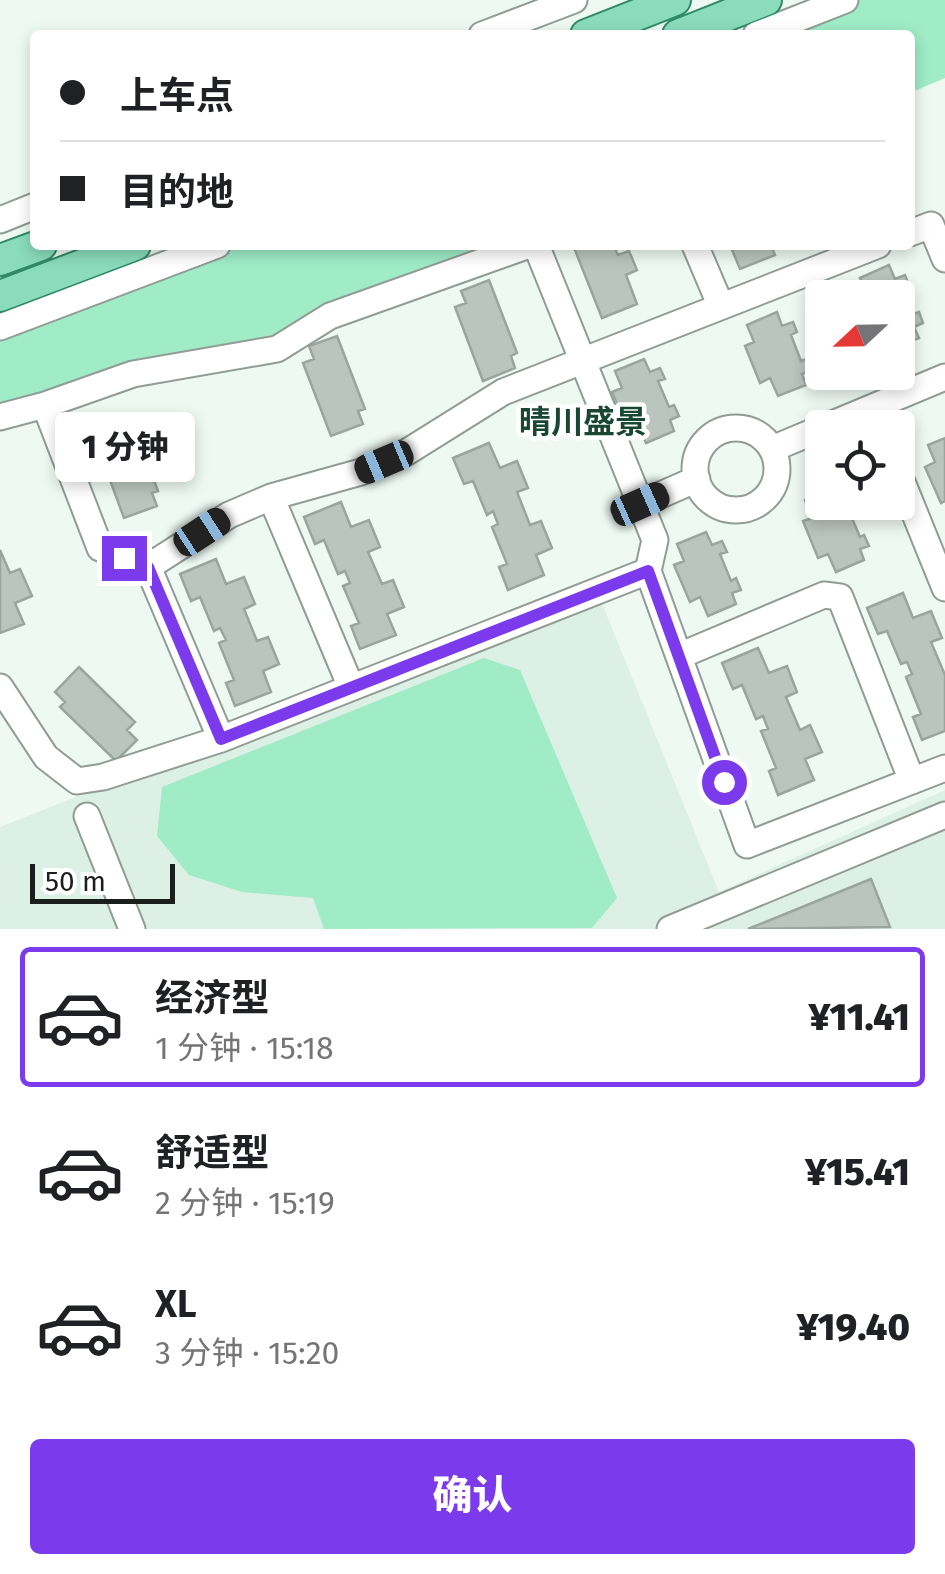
<!DOCTYPE html>
<html lang="zh">
<head>
<meta charset="utf-8">
<style>
  :root { --surface:#fff; --page:#f2f2f2; --text:#202124; --muted:#757577; --line:#e0e0e0; --accent:#7c3aed }
  body { margin:0; font-family:"Fira Sans","Noto Sans SC",sans-serif; background:var(--page); color:var(--text); height:100vh; display:flex; flex-direction:column; font-size:38px; white-space:nowrap }
  * { box-sizing:border-box; margin:0 }
  p { font-size:32px; color:var(--muted) }
  .icon { flex:none; width:55px; height:55px; fill:none; stroke:currentColor; stroke-width:2; stroke-linecap:round; stroke-linejoin:round }
  .map { position:relative; height:929px; overflow:hidden }
  .side { display:flex; flex-direction:column; background:var(--surface); flex:1 }
  .side>* { flex:none }
  .hud { position:absolute; left:30px; top:30px; width:885px; height:220px; border-radius:10px; box-shadow:0 5px 15px #0003; display:grid; align-content:center; height:220px; padding:0 30px; background:var(--surface) }
  .needle { width:65px; rotate:248deg }
  .tools { position:absolute; left:805px; top:280px; display:grid; gap:20px }
  .tools a { display:grid; place-items:center; width:110px; height:110px; border-radius:10px; background:var(--surface); box-shadow:0 5px 15px #0003; font-size:50px }
  .scale { position:absolute; left:30px; bottom:25px; width:145px; box-sizing:border-box; padding-left:10px; border:5px solid #1a1e1c; border-top:0; font-size:28px; line-height:35px; white-space:nowrap; color:#1a1e1c; -webkit-text-stroke:8px #fff; paint-order:stroke }
  .end { position:absolute; width:45px; height:45px; margin:-22px; border:12px solid #7c3aed; background:#fff; box-shadow:0 0 0 5px #fff }
  .from { border-radius:50% }
  .bubble { position:absolute; height:70px; border-radius:10px; background:var(--surface); box-shadow:0 5px 15px #0003; font-size:32px; font-weight:800; line-height:70px; text-align:center }
  .car { position:absolute; width:30px; height:60px; margin:-30px -15px; border-radius:12px; box-shadow:0 0 8px 2px #0007; background:linear-gradient(#222 24%,#8ab4d8 0 40%,#222 0 76%,#8ab4d8 0 86%,#222 0) }
  .hud b { display:flex; align-items:center; gap:35px; height:95px; font-size:38px }
  .hud b+b { border-top:2px solid var(--line) }
  .hud i { width:25px; height:25px; background:var(--text) }
  ul { padding:18px 0 0; list-style:none }
  li { display:flex; align-items:center; gap:30px; height:140px; margin:0 20px 15px; padding:0 10px; border:5px solid transparent; border-radius:10px }
  li div { flex:1 }
  li b { display:block; font-size:38px }
  li em { font-style:normal; font-weight:800 }
  li.on { border-color:var(--accent) }
  li>.icon { width:90px; height:90px; stroke-width:1.5 }
  .primary-button { display:flex; gap:20px; margin-top:auto; padding:20px 30px }
  .primary-button a { flex:1; height:115px; border-radius:10px; background:var(--accent); color:#fff; font-size:40px; font-weight:800; line-height:115px; text-align:center }
  .map>svg:first-child { display:block }
</style>
</head>
<body>
<div class="map">
<svg width="945" height="929" viewBox="0 0 945 929">
  <rect width="100%" height="100%" fill="#eef9f3"/>
  <path fill="#dcf0e6" d="M 597,591 L 719,892 L 945,790 L 945,929 L 0,929 L 0,827 Z"/>
  <path fill="#9fecc7" d="M 843,0 L 945,0 L 945,78 L 910,93 L 910,35 L 753,35 Z
    M 213,245 L 529,245 L 277,349 L 0,417 L 0,327 Z
    M 484,658 L 520,670 L 617,898 L 592,928 L 324,929 L 313,898 L 242,892 L 189,875 L 157,836 L 162,787 Z"/>
  <path fill="#bac5bf" stroke="#9aa59f" stroke-width="2.5" d="M 573,245 L 613,245 L 618,255 L 629,251 L 637,270 L 626,275 L 637,304 L 602,318 Z
    M 730,245 L 771,245 L 775,255 L 740,269 Z
    M 889,265 L 895,279 L 905,275 L 909,285 L 903,288 L 914,314 L 919,312 L 923,323 L 914,327 L 919,338 L 898,346 L 898,298 L 860,298 L 867,295 L 860,278 Z
    M 489,280 L 517,353 L 511,356 L 515,368 L 483,381 L 455,307 L 466,303 L 461,291 Z
    M 777,312 L 782,326 L 793,322 L 797,332 L 791,335 L 801,361 L 806,359 L 811,370 L 802,374 L 806,385 L 778,396 L 770,378 L 760,383 L 745,346 L 754,342 L 747,325 Z
    M 337,336 L 365,409 L 358,411 L 363,424 L 331,436 L 303,363 L 314,359 L 309,346 Z
    M 644,359 L 650,372 L 660,368 L 665,379 L 658,381 L 669,407 L 674,405 L 679,416 L 670,420 L 674,431 L 646,443 L 638,424 L 627,429 L 612,392 L 622,388 L 615,371 Z
    M 131,418 L 158,491 L 152,493 L 157,506 L 124,518 L 97,445 L 107,441 L 102,428 Z
    M 945,438 L 945,501 L 941,503 L 925,467 L 935,462 L 928,445 Z
    M 489,443 L 500,468 L 517,461 L 528,488 L 517,492 L 530,525 L 541,521 L 552,548 L 536,555 L 544,575 L 508,590 L 499,567 L 507,564 L 492,527 L 498,524 L 493,511 L 487,515 L 473,481 L 464,484 L 453,458 Z
    M 822,493 L 822,502 L 853,502 L 855,508 L 849,511 L 860,537 L 864,535 L 869,546 L 860,549 L 864,560 L 836,572 L 828,554 L 818,558 L 803,521 L 812,518 L 805,500 Z
    M 341,502 L 351,527 L 369,520 L 380,547 L 368,552 L 382,584 L 393,580 L 404,607 L 387,614 L 396,635 L 360,649 L 351,626 L 359,623 L 343,586 L 350,583 L 345,571 L 338,574 L 324,540 L 315,544 L 304,517 Z
    M 706,532 L 712,545 L 722,541 L 727,552 L 720,554 L 731,581 L 736,578 L 741,590 L 732,593 L 736,604 L 708,616 L 700,597 L 690,602 L 674,565 L 684,561 L 677,544 Z
    M 0,550 L 10,573 L 20,569 L 32,596 L 15,603 L 24,624 L 0,633 Z
    M 216,559 L 226,584 L 244,577 L 255,604 L 244,609 L 257,641 L 268,637 L 279,664 L 263,671 L 271,692 L 235,706 L 226,683 L 234,680 L 219,643 L 226,640 L 220,628 L 214,631 L 200,597 L 191,601 L 180,574 Z
    M 903,593 L 913,618 L 931,611 L 942,638 L 931,642 L 945,675 L 945,731 L 922,740 L 913,717 L 921,714 L 906,677 L 912,674 L 907,662 L 901,664 L 887,631 L 878,634 L 867,608 Z
    M 758,648 L 769,673 L 787,666 L 797,692 L 786,697 L 800,730 L 810,725 L 822,752 L 805,759 L 814,780 L 778,795 L 769,771 L 776,768 L 761,731 L 768,729 L 763,716 L 756,719 L 742,685 L 733,689 L 722,663 Z
    M 79,667 L 135,722 L 127,730 L 137,740 L 116,761 L 60,707 L 65,702 L 55,692 Z
    M 871,879 L 890,927 L 748,929 Z"/>
  <g fill="none" stroke-linecap="round" stroke-linejoin="round">
    <defs>
      <path id="minor" d="M 482,35 L 574,0
        M 756,35 L 845,0
        M 0,220 L 35,206
        M 910,233 L 931,225 L 945,259
        M 536,245 L 655,540 L 648,571 L 747,845 L 945,768
        M 695,245 L 720,304
        M 846,245 L 850,256 L 878,245
        M 0,327 L 217,245
        M 45,405 L 100,548 L 148,567 L 221,739
        M 0,417 L 45,405 L 133,374 L 277,349 L 330,316 L 529,245
        M 823,428 L 945,377
        M695 469a41 41 0 1 1 82 0a41 41 0 1 1-82 0Z
        M 772,449 L 822,428
        M 898,472 L 945,588
        M 271,497 L 351,687
        M 640,504 L 697,479
        M 148,567 L 229,515 L 271,497 L 361,472 L 407,452 L 503,392 L 850,256
        M 679,656 L 824,595 L 840,597 L 912,781
        M 0,687 L 46,757 L 77,781 L 103,777 L 221,739 L 648,571
        M 87,816 L 132,929
        M 670,929 L 945,815"/>
      <path id="major" d="M 586,35 L 675,0
        M 678,35 L 766,0
        M 0,260 L 41,245
        M 0,296 L 135,245"/>
    </defs>
    <use href="#minor" stroke="#919c96" stroke-width="29"/>
    <use href="#major" stroke="#308a67" stroke-width="34"/>
    <use href="#minor" stroke="#fff" stroke-width="25"/>
    <use href="#major" stroke="#8adcbc" stroke-width="30"/>
  </g>
  <g fill="none" stroke-linecap="round" stroke-linejoin="round">
    <path stroke="#7c3aed" stroke-width="12" d="M 124,558 L 148,567 L 221,739 L 648,571 L 724,782"/>
  </g>
  <g text-anchor="middle" stroke-width="9" stroke-linejoin="round" paint-order="stroke">
    <g font-size="32" font-weight="bold" fill="#1a4734" stroke="#fff">
      <text x="583" y="433">晴川盛景</text>
    </g>
  </g>
</svg>
<div class="tools">
<a><svg class="needle" viewBox="-14 -14 28 28"><path d="M0-13l5 13h-10z" fill="#e53935"/><path d="M0 13l5-13h-10z" fill="#757577"/></svg></a>
<a><svg class="icon" aria-label="locate" viewBox="0 0 24 24"><circle cx="12" cy="12" r="6"/><path d="M12 2v4M12 18v4M2 12h4M18 12h4"/></svg></a>
</div>
<div class="scale">50 m</div>
<i class="end from" style="left:724px;top:782px"></i>
<i class="end" style="left:124px;top:558px"></i>
<div class="bubble" style="left:55px;top:412px;width:140px">1 分钟</div>
<i class="car" style="left:384px;top:462px;rotate:247deg"></i>
<i class="car" style="left:640px;top:504px;rotate:66deg"></i>
<i class="car" style="left:202px;top:532px;rotate:57deg"></i>
<div class="hud">
<b><i class="from"></i>上车点</b>
<b><i></i>目的地</b>
</div>
</div>
<section class="side">
<ul>
<li class="on"><svg class="icon" aria-label="car" viewBox="0 0 24 24"><path d="M5 17H2v-5l4-1 3-4h7l3 4 3 1v5h-3M9 17h6M6 11h13"/><circle cx="7" cy="17" r="2"/><circle cx="17" cy="17" r="2"/></svg><div><b>经济型</b><p>1 分钟 · 15:18</p></div><em>¥11.41</em></li>
<li><svg class="icon" aria-label="car" viewBox="0 0 24 24"><path d="M5 17H2v-5l4-1 3-4h7l3 4 3 1v5h-3M9 17h6M6 11h13"/><circle cx="7" cy="17" r="2"/><circle cx="17" cy="17" r="2"/></svg><div><b>舒适型</b><p>2 分钟 · 15:19</p></div><em>¥15.41</em></li>
<li><svg class="icon" aria-label="car" viewBox="0 0 24 24"><path d="M5 17H2v-5l4-1 3-4h7l3 4 3 1v5h-3M9 17h6M6 11h13"/><circle cx="7" cy="17" r="2"/><circle cx="17" cy="17" r="2"/></svg><div><b>XL</b><p>3 分钟 · 15:20</p></div><em>¥19.40</em></li>
</ul>
<div class="primary-button"><a>确认</a></div>
</section>
</body>
</html>
